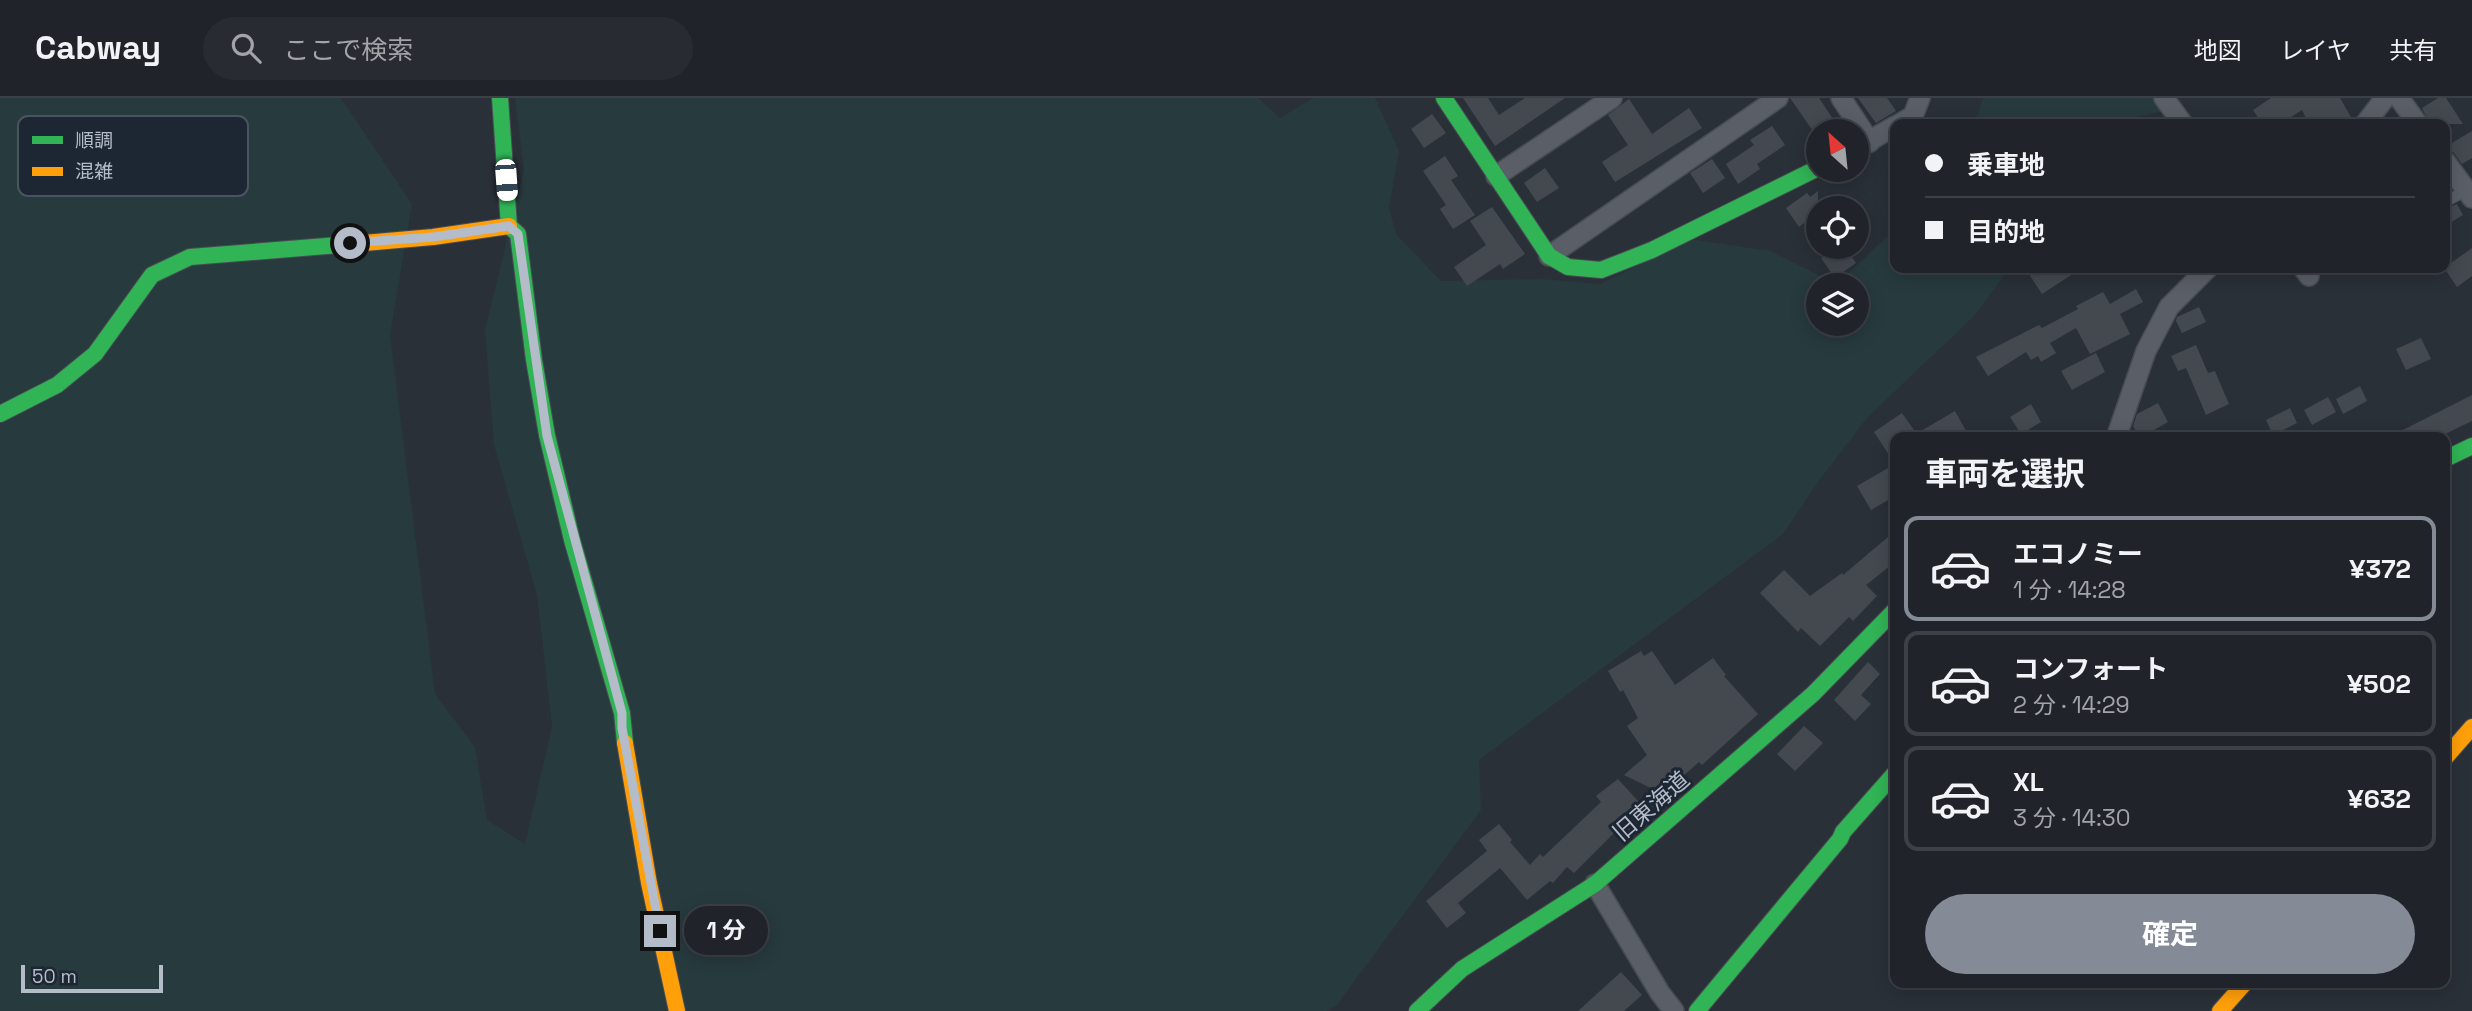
<!DOCTYPE html>
<html lang="ja">
<head>
<meta charset="utf-8">
<style>
  :root { --surface:#20242a; --page:#282c32; --text:#f1f3f6; --muted:#a2a4a8; --line:#3d4147; --accent:#848b96 }
  body { margin:0; font-family:"Space Grotesk","Noto Sans JP",sans-serif; background:var(--page); color:var(--text); height:100vh; display:flex; flex-direction:column; font-size:26px; white-space:nowrap }
  * { box-sizing:border-box; margin:0 }
  p { font-size:23px; color:var(--muted) }
  .icon { flex:none; width:38px; height:38px; fill:none; stroke:currentColor; stroke-width:2; stroke-linecap:round; stroke-linejoin:round }
  .map { position:relative; flex:1; overflow:hidden }
  .sheet { position:absolute; left:1890px; top:334px; width:560px; height:556px; display:flex; flex-direction:column; background:var(--surface); border-radius:14px; box-shadow:0 4px 18px #0003,0 0 0 2px var(--line) }
  .sheet>* { flex:none }
  .guide { position:absolute; left:1890px; top:21px; width:560px; height:154px; border-radius:14px; box-shadow:0 4px 18px #0003,0 0 0 2px var(--line); display:grid; align-content:center; height:154px; padding:0 35px; background:var(--surface) }
  .needle { width:46px; rotate:333deg }
  .fabs { position:absolute; left:1806px; top:21px; display:grid; gap:14px }
  .fabs a { display:grid; place-items:center; width:63px; height:63px; border-radius:50%; background:var(--surface); box-shadow:0 4px 18px #0003,0 0 0 2px var(--line); font-size:35px }
  .scale { position:absolute; left:21px; bottom:18px; width:142px; box-sizing:border-box; padding-left:7px; border:4px solid #b4bcc9; border-top:0; font-size:19px; line-height:24px; white-space:nowrap; color:#b4bcc9; -webkit-text-stroke:5px #1d2633; paint-order:stroke }
  .end { position:absolute; width:32px; height:32px; margin:-16px; border:9px solid #b4bcc9; background:#111; box-shadow:0 0 0 4px #111 }
  .from { border-radius:50% }
  .bubble { position:absolute; height:49px; border-radius:24px; background:var(--surface); box-shadow:0 4px 18px #0003,0 0 0 2px var(--line); font-size:23px; font-weight:700; line-height:49px; text-align:center }
  .car { position:absolute; width:21px; height:42px; margin:-21px -10px; border-radius:9px; box-shadow:0 0 5px 2px #0007; background:linear-gradient(#fff 24%,#345 0 40%,#fff 0 76%,#345 0 86%,#fff 0) }
  .guide b { display:flex; align-items:center; gap:24px; height:66px; font-size:26px }
  .guide b+b { border-top:2px solid var(--line) }
  .guide i { width:18px; height:18px; background:var(--text) }
  ul { padding:0; list-style:none }
  li { display:flex; align-items:center; gap:21px; height:105px; margin:0 14px 10px; padding:0 21px; border:4px solid var(--line); border-radius:14px }
  li div { flex:1 }
  li b { display:block; font-size:26px }
  li em { font-style:normal; font-weight:700 }
  li.current { border-color:var(--accent) }
  li>.icon { width:63px; height:63px; stroke-width:1.5 }
  h2 { padding:0 35px; font-size:32px; line-height:84px }
  .action { display:flex; gap:14px; margin-top:auto; padding:14px 35px }
  .action a { flex:1; height:80px; border-radius:42px; background:var(--accent); color:#fff; font-size:28px; font-weight:700; line-height:80px; text-align:center }
  header { display:flex; align-items:center; gap:42px; box-sizing:border-box; height:98px; padding:0 35px; background:var(--surface); border-bottom:2px solid var(--line) }
  header strong { font-size:33px }
  nav { display:flex; gap:38px; margin-inline-start:auto; font-size:24px }
  .search { width:490px; height:63px; background:var(--page); display:flex; align-items:center; gap:18px; box-sizing:border-box; padding:0 24px; border-radius:38px; color:var(--muted); font-size:26px }
  .map>svg:first-child { display:block }
</style>
</head>
<body>
<header>
<strong>Cabway</strong>
<div class="search"><svg class="icon" aria-label="search" viewBox="0 0 24 24"><circle cx="10" cy="10" r="6"/><path d="M15 15l6 6"/></svg>ここで検索</div>
<nav><a>地図</a><a>レイヤ</a><a>共有</a></nav>
</header>
<div class="map">
<svg width="2472" height="913" viewBox="0 0 2472 913">
  <rect width="100%" height="100%" fill="#2a3038"/>
  <path fill="#273a3e" fill-rule="evenodd" d="M 0,0 L 341,0 L 412,106 L 390,237 L 435,596 L 475,649 L 487,722 L 525,746 L 552,628 L 537,497 L 494,347 L 485,232 L 524,72 L 515,0 L 1258,0 L 1280,20 L 1313,0 L 1375,0 L 1399,53 L 1389,110 L 1396,136 L 1441,183 L 1541,181 L 1600,186 L 1654,160 L 1683,140 L 1770,153 L 1837,186 L 1895,131 L 1895,170 L 2010,170 L 1974,218 L 1867,320 L 1818,384 L 1783,436 L 1479,662 L 1481,712 L 1336,908 L 1326,913 L 0,913 ZM 1818,187 L 1857,187 L 1857,226 L 1818,226 Z
    M 1983,0 L 2157,0 L 2165,13 L 2123,22 L 2119,26 L 1975,26 Z"/>
  <path fill="#444950" d="M 1463,0 L 1488,0 L 1499,17 L 1525,0 L 1565,0 L 1495,48 Z
    M 1790,0 L 1819,0 L 1841,33 L 1813,33 Z
    M 1858,0 L 1887,0 L 1896,13 L 1876,25 Z
    M 2271,0 L 2340,0 L 2352,21 L 2342,26 L 2309,26 L 2302,12 L 2280,26 L 2262,26 L 2253,12 Z
    M 2438,0 L 2446,0 L 2463,26 L 2430,26 L 2422,10 Z
    M 1629,1 L 1652,36 L 1689,10 L 1702,30 L 1615,84 L 1602,64 L 1628,47 L 1608,17 Z
    M 1432,16 L 1446,35 L 1424,50 L 1411,31 Z
    M 1772,28 L 1785,47 L 1757,66 L 1760,71 L 1738,86 L 1726,66 L 1754,47 L 1750,42 Z
    M 2472,33 L 2472,60 L 2462,66 L 2454,55 L 2445,49 Z
    M 1445,58 L 1458,78 L 1451,82 L 1475,117 L 1453,131 L 1440,111 L 1446,107 L 1423,73 Z
    M 1712,61 L 1725,80 L 1703,95 L 1690,75 Z
    M 1545,70 L 1559,90 L 1537,104 L 1524,85 Z
    M 1818,93 L 1818,146 L 1804,125 L 1799,129 L 1786,110 L 1807,95 L 1810,99 Z
    M 2457,106 L 2463,117 L 2445,128 L 2445,111 Z
    M 1492,109 L 1525,156 L 1503,171 L 1500,166 L 1467,188 L 1454,169 L 1486,147 L 1470,123 Z
    M 1820,149 L 1845,149 L 1856,165 L 1835,180 L 1821,160 L 1826,158 Z
    M 2472,150 L 2472,178 L 2457,189 L 2444,170 Z
    M 2025,170 L 2082,170 L 2042,196 Z
    M 2136,191 L 2143,204 L 2120,216 L 2130,236 L 2090,256 L 2076,230 L 2050,245 L 2056,255 L 2041,264 L 2038,258 L 2031,262 L 2026,254 L 1988,278 L 1976,259 L 2039,227 L 2042,230 L 2078,211 L 2076,208 L 2103,194 L 2110,206 Z
    M 2199,209 L 2206,224 L 2182,235 L 2176,223 L 2177,219 Z
    M 2421,240 L 2431,261 L 2406,272 L 2396,251 Z
    M 2196,247 L 2208,275 L 2215,273 L 2229,306 L 2206,317 L 2186,270 L 2178,273 L 2171,258 Z
    M 2096,255 L 2105,274 L 2072,292 L 2061,273 Z
    M 2360,288 L 2367,303 L 2343,316 L 2336,301 Z
    M 2472,297 L 2472,323 L 2437,340 L 2387,340 Z
    M 2328,299 L 2336,314 L 2312,327 L 2304,312 Z
    M 2158,305 L 2168,324 L 2140,340 L 2133,328 L 2137,316 Z
    M 2031,306 L 2041,324 L 2021,336 L 2010,319 Z
    M 2290,310 L 2297,325 L 2273,337 L 2266,322 Z
    M 1955,313 L 1970,340 L 1909,340 Z
    M 1902,315 L 1914,332 L 1902,340 L 1895,340 L 1895,366 L 1874,334 Z
    M 1895,366 L 1895,398 L 1871,412 L 1857,388 Z
    M 1888,439 L 1895,448 L 1895,464 L 1866,487 L 1877,498 L 1853,523 L 1849,519 L 1820,548 L 1801,530 L 1798,534 L 1760,495 L 1784,472 L 1810,498 L 1842,475 L 1843,477 Z
    M 1641,553 L 1644,558 L 1652,553 L 1675,587 L 1713,560 L 1726,577 L 1724,578 L 1758,616 L 1702,667 L 1699,664 L 1674,686 L 1678,690 L 1667,698 L 1624,677 L 1647,657 L 1627,628 L 1638,620 L 1623,592 L 1620,594 L 1608,573 Z
    M 1868,564 L 1880,576 L 1861,597 L 1871,606 L 1855,623 L 1834,602 Z
    M 1804,628 L 1823,645 L 1795,673 L 1777,656 Z
    M 1618,681 L 1649,715 L 1624,738 L 1618,731 L 1574,775 L 1567,769 L 1553,785 L 1550,783 L 1527,802 L 1500,770 L 1458,805 L 1466,815 L 1447,830 L 1426,803 L 1487,753 L 1479,742 L 1499,726 L 1512,742 L 1510,744 L 1530,767 L 1540,756 L 1543,759 L 1601,704 L 1596,698 Z
    M 1621,874 L 1642,897 L 1624,913 L 1578,913 Z"/>
  <g fill="none" stroke-linecap="round" stroke-linejoin="round">
    <defs>
      <path id="lane" d="M 2445,104 L 2469,91"/>
      <path id="street" d="M 1841,0 L 1870,44
        M 2164,0 L 2183,26
        M 2399,0 L 2418,26
        M 1899,26 L 1913,18 L 1920,0
        M 2365,26 L 2385,0
        M 1857,50 L 1895,28
        M 2445,63 L 2472,100
        M 1496,78 L 1612,0
        M 1549,158 L 1778,0
        M 2303,170 L 2309,178
        M 2116,340 L 2146,253 L 2169,209 L 2208,170
        M 1595,786 L 1660,895 L 1674,913"/>
      <path id="fast" d="M 500,0 L 509,128 L 518,136 L 534,262 L 547,337 L 572,442 L 622,615 L 625,645
        M 1444,0 L 1549,158 L 1568,169 L 1601,172 L 1652,152 L 1818,70
        M 0,316 L 57,287 L 95,256 L 152,177 L 190,159 L 364,145
        M 2445,361 L 2472,348
        M 1417,913 L 1462,871 L 1595,786 L 1813,596 L 1895,512
        M 1697,913 L 1840,741 L 1843,734 L 1895,675"/>
      <path id="slow" d="M 364,145 L 433,139 L 509,128
        M 625,645 L 649,785 L 677,913
        M 2445,660 L 2472,629
        M 2220,913 L 2244,886"/>
    </defs>
    <use href="#lane" stroke="#484c53" stroke-width="12"/>
    <use href="#street" stroke="#484c53" stroke-width="22"/>
    <use href="#fast" stroke="#484c53" stroke-width="18"/>
    <use href="#slow" stroke="#484c53" stroke-width="18"/>
    <use href="#lane" stroke="#5a5e66" stroke-width="10"/>
    <use href="#street" stroke="#5a5e66" stroke-width="19"/>
    <use href="#fast" stroke="#30b455" stroke-width="16"/>
    <use href="#slow" stroke="#ff9f0a" stroke-width="16"/>
  </g>
  <g fill="none" stroke-linecap="round" stroke-linejoin="round">
    <path stroke="#b4bcc9" stroke-width="9" d="M 350,145 L 433,139 L 509,128 L 518,136 L 547,338 L 622,615 L 622,630 L 660,833"/>
  </g>
  <g text-anchor="middle" stroke-width="6" stroke-linejoin="round" paint-order="stroke">
    <g font-size="23" fill="#b4bcc9" stroke="#1d2633">
      <text transform="translate(1651 708) rotate(-41)" y="8">旧東海道</text>
    </g>
  </g>
  <rect x="18" y="18" width="230" height="80" rx="10" fill="#1d2633" stroke="#4a5360" stroke-width="2"/>
  <rect x="32" y="38" width="31" height="8" fill="#30b455"/>
  <rect x="32" y="69" width="31" height="9" fill="#ff9f0a"/>
  <g font-size="19" fill="#b4bcc9">
    <text x="75" y="49">順調</text>
    <text x="75" y="80">混雑</text>
  </g>
</svg>
<div class="fabs">
<a><svg class="needle" viewBox="-14 -14 28 28"><path d="M0-13l5 13h-10z" fill="#e53935"/><path d="M0 13l5-13h-10z" fill="#a2a4a8"/></svg></a>
<a><svg class="icon" aria-label="locate" viewBox="0 0 24 24"><circle cx="12" cy="12" r="6"/><path d="M12 2v4M12 18v4M2 12h4M18 12h4"/></svg></a>
<a><svg class="icon" aria-label="layers" viewBox="0 0 24 24"><path d="M12 4l9 5-9 5-9-5zM3 14l9 5 9-5"/></svg></a>
</div>
<div class="scale">50 m</div>
<i class="end from" style="left:350px;top:145px"></i>
<i class="end" style="left:660px;top:833px"></i>
<div class="bubble" style="left:684px;top:808px;width:84px">1 分</div>
<i class="car" style="left:506px;top:82px;rotate:176deg"></i>
<div class="guide">
<b><i class="from"></i>乗車地</b>
<b><i></i>目的地</b>
</div>
<section class="sheet">
<h2>車両を選択</h2>
<ul>
<li class="current"><svg class="icon" aria-label="car" viewBox="0 0 24 24"><path d="M5 17H2v-5l4-1 3-4h7l3 4 3 1v5h-3M9 17h6M6 11h13"/><circle cx="7" cy="17" r="2"/><circle cx="17" cy="17" r="2"/></svg><div><b>エコノミー</b><p>1 分 · 14:28</p></div><em>¥372</em></li>
<li><svg class="icon" aria-label="car" viewBox="0 0 24 24"><path d="M5 17H2v-5l4-1 3-4h7l3 4 3 1v5h-3M9 17h6M6 11h13"/><circle cx="7" cy="17" r="2"/><circle cx="17" cy="17" r="2"/></svg><div><b>コンフォート</b><p>2 分 · 14:29</p></div><em>¥502</em></li>
<li><svg class="icon" aria-label="car" viewBox="0 0 24 24"><path d="M5 17H2v-5l4-1 3-4h7l3 4 3 1v5h-3M9 17h6M6 11h13"/><circle cx="7" cy="17" r="2"/><circle cx="17" cy="17" r="2"/></svg><div><b>XL</b><p>3 分 · 14:30</p></div><em>¥632</em></li>
</ul>
<div class="action"><a>確定</a></div>
</section>
</div>
</body>
</html>
